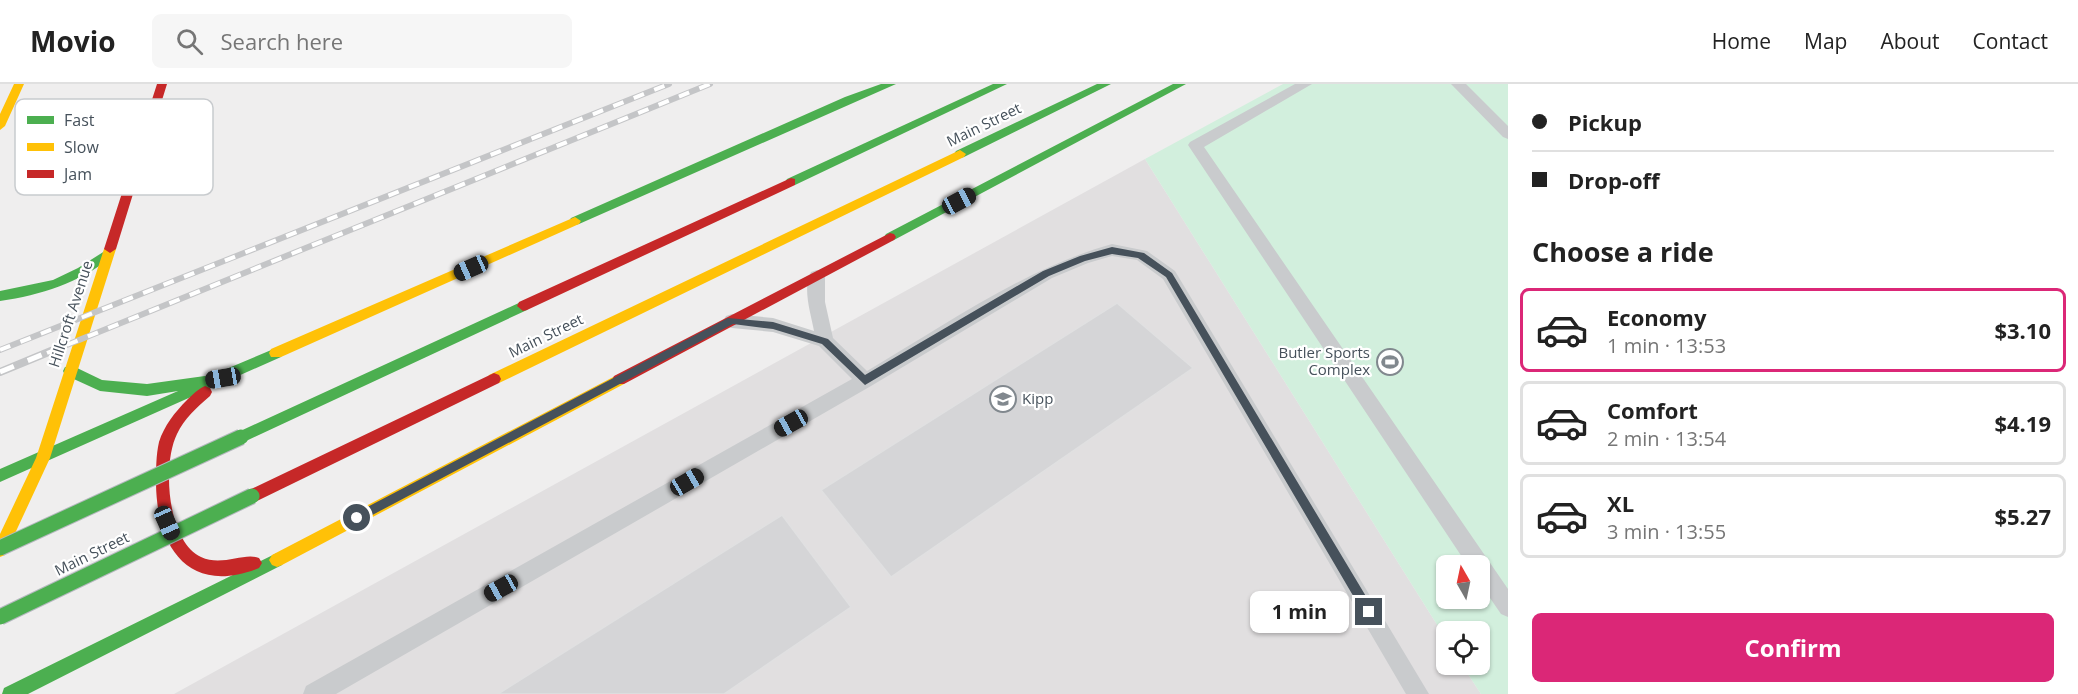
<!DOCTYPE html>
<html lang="en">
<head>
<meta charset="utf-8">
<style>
  :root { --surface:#fff; --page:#f6f6f6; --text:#222; --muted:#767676; --line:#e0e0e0; --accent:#db2777 }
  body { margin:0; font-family:"Open Sans",sans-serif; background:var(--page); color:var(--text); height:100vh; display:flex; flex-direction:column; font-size:22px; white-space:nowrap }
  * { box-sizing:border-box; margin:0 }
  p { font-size:20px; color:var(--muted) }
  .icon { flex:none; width:33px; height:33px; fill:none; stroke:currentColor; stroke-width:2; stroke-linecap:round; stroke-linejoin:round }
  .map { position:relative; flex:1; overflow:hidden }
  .drawer { display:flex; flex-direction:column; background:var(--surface); width:570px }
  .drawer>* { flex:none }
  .top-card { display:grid; align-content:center; height:132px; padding:0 24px; background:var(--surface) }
  .needle { width:39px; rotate:351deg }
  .buttons { position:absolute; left:1436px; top:471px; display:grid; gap:12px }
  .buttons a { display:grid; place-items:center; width:54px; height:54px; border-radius:9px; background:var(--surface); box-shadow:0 2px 4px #0004; font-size:30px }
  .end { position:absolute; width:27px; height:27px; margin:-14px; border:8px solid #46515b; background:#fff; box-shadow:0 0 0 3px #fff }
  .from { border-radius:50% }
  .bubble { position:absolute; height:42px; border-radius:9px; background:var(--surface); box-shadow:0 2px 4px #0004; font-size:20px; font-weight:700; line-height:42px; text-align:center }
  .car { position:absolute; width:18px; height:36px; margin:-18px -9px; border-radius:8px; box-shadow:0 0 4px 2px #0007; background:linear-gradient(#222 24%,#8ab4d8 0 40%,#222 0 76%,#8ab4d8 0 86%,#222 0) }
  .top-card b { display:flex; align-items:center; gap:21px; height:57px; font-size:22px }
  .top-card b+b { border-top:2px solid var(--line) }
  .top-card i { width:15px; height:15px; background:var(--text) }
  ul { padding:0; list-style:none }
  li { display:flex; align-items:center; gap:18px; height:84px; margin:0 12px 9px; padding:0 12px; border:3px solid var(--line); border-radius:9px }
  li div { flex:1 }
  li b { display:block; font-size:22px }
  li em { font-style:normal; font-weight:700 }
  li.current { border-color:var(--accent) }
  li>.icon { width:54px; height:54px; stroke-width:1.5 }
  h2 { padding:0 24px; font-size:27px; line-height:72px }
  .button { display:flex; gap:12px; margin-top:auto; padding:12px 24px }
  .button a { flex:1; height:69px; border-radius:9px; background:var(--accent); color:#fff; font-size:24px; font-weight:700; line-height:69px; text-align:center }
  header { display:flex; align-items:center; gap:36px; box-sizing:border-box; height:84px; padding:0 30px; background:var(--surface); border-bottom:2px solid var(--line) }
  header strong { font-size:28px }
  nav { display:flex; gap:33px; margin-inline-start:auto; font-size:21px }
  .search { width:420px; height:54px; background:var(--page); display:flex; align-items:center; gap:15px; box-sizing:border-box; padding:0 21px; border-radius:9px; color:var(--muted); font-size:22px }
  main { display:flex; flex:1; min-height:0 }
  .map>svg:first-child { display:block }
</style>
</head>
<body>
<header>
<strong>Movio</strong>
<div class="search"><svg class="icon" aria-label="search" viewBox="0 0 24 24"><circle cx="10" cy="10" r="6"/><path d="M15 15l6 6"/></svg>Search here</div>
<nav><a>Home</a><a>Map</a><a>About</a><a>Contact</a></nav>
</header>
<main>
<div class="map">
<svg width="1508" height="610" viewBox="0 0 1508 610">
  <rect width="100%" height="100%" fill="#efeeee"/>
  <path fill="#e1dfe0" d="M 1145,75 L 1446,555 L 1446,580 L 1462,581 L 1481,610 L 174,610 Z"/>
  <path fill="#d2efdd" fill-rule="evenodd" d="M 1283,0 L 1508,0 L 1508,610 L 1481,610 L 1462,581 L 1479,580 L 1479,548 L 1446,548 L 1446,555 L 1145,75 ZM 1446,482 L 1479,482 L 1479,514 L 1446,514 Z"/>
  <path fill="#d5d5d7" stroke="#e0e0e1" stroke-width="1.5" d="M 1117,219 L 1193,284 L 891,493 L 821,406 Z
    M 782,431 L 851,523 L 724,610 L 498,610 Z"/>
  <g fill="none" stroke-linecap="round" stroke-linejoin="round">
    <path fill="#c9cbcd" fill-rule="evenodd" d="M 1295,0 L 1312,0 L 1204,63 L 1508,505 L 1508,533 L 1501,530 L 1479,498 L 1479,482 L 1468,482 L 1188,61 L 1190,58 Z
      M 1451,0 L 1466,0 L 1508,42 L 1508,55 L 1503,53 Z
      M 1112,160 L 1147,167 L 1175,187 L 1429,610 L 1406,610 L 1163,195 L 1137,176 L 1112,172 L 1088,179 L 1052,194 L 871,302 L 336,610 L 303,610 L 306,602 L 852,295 L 819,262 L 773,248 L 732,244 L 726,242 L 723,237 L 726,232 L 732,230 L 773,234 L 814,247 C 811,230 802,204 811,188 L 817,186 L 823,188 L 825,192 L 825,218 L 833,254 L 867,287 C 944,242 1025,184 1112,160 Z"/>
    <path fill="#4caf50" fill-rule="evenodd" d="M 881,0 L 896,0 L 579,140 L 575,141 L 569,137 L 571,134 L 845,13 Z
      M 993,0 L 1007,0 L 795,101 L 787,101 L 785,98 L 787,95 Z
      M 1097,0 L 1111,0 L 964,73 L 960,74 L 954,70 L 956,67 Z
      M 1173,0 L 1186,0 L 894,156 L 890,157 L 884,153 L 886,150 Z
      M 108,165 L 114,170 L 112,173 C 78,199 42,211 0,217 L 0,207 L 53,196 L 78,184 Z
      M 523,217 L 527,218 L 529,222 L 527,226 L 246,357 L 241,359 L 236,357 L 234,353 L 236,349 Z
      M 276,264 L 281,265 L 283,269 L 281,273 L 0,398 L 0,385 L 178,307 L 147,312 L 100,307 L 65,291 L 63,287 L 65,283 L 75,283 L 102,296 L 147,300 L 212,291 Z
      M 277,469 L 282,471 L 285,476 L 282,481 L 28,610 L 2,610 L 4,604 Z"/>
    <path fill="#ffc107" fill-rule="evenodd" d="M 14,0 L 24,0 L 5,42 L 0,46 L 0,30 Z
      M 960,66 L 966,70 L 964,73 L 499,299 L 489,299 L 487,295 L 489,291 Z
      M 575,133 L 581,137 L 579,140 L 281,273 L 271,273 L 269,269 L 271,265 Z
      M 110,161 L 116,165 L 50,374 L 5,471 L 0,473 L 0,450 L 36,374 L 104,165 Z
      M 619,290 L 624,292 L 626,296 L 624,300 L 282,481 L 277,483 L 272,481 L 269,476 L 272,471 Z"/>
    <path fill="#c62828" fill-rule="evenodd" d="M 157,0 L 167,0 L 116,165 L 110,169 L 104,165 Z
      M 791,94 L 795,95 L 795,101 L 527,226 L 523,227 L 517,222 L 519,218 Z
      M 890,149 L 894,150 L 896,153 L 894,156 L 624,300 L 614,300 L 612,296 L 614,292 Z
      M 494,289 L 499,291 L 501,295 L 499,299 L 257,417 L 252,419 L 247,417 L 245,412 L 247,407 Z
      M 205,302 L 210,304 L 212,308 L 210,312 C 197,323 184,335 177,350 C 162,380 167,457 201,473 C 222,483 244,468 259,474 L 262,479 L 259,484 C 189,512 157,464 156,400 C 156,386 156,371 159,358 C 164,342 175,328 187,316 C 192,311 198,305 205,302 Z"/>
    <defs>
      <path id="rail-far1" d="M 0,266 L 669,0
        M 47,269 L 710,0"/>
      <path id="rail" d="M 0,288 L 51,267"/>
    </defs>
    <use href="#rail-far1" stroke="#c4c5c7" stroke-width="6"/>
    <use href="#rail" stroke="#c4c5c7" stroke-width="8"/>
    <use href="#rail-far1" stroke="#fff" stroke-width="4" stroke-dasharray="11" stroke-linecap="butt"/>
    <use href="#rail" stroke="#fff" stroke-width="5" stroke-dasharray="15" stroke-linecap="butt"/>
    <defs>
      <path id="fast-bridge" d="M 0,464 L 241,353
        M 0,533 L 252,412"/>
    </defs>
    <use href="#fast-bridge" stroke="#b4b8be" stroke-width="17" stroke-linecap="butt"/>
    <use href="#fast-bridge" stroke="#4caf50" stroke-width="15"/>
  </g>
  <path fill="#46515b" d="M 1112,163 L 1144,169 L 1172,189 L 1373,524 L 1373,532 L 1365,532 L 1166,193 L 1138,174 L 1112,170 L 1085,177 L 1049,192 L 865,301 L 822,260 L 773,245 L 733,240 L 361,437 L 357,439 L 352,434 L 354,430 L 728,234 L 773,238 L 828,255 L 865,291 L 1043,187 L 1080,172 Z"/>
  <defs>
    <symbol id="stadium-ring" viewBox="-11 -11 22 22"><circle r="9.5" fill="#fff" stroke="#81888e" stroke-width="1.5"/><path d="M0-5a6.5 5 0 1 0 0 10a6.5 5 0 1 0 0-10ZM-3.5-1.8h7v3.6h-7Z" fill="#81888e"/></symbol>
    <symbol id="school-ring" viewBox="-11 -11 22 22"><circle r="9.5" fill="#fff" stroke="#81888e" stroke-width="1.5"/><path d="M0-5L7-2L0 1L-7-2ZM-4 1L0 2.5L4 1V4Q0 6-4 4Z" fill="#81888e"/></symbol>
  </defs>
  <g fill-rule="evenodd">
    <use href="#stadium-ring" x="1375" y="263" width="30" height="30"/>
    <use href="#school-ring" x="988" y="300" width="30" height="30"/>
  </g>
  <g text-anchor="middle" stroke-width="4.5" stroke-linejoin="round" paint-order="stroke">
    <g font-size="15" fill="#46515b" stroke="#fff">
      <text transform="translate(984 41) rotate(-26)" y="5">Main Street</text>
      <text transform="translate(71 230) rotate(-72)" y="5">Hillcroft Avenue</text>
      <text transform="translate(546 252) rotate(-26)" y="5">Main Street</text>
      <text transform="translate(92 470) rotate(-26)" y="5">Main Street</text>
    </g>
    <g font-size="15" fill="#46515b" stroke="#fff" text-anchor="end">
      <text x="1370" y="274">Butler Sports<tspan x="1370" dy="17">Complex</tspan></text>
      <text x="1022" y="320" text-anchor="start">Kipp</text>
    </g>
  </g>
  <rect x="15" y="15" width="198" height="96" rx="9" fill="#fff" stroke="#c8cbce" stroke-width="1.5"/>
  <rect x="27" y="32" width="27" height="8" fill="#4caf50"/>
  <rect x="27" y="59" width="27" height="8" fill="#ffc107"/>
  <rect x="27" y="86" width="27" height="8" fill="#c62828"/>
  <g font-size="16" fill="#46515b">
    <text x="64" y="42">Fast</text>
    <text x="64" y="69">Slow</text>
    <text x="64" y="96">Jam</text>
  </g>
</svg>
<div class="buttons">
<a><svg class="needle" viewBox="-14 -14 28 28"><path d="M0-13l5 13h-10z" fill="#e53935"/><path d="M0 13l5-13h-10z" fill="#767676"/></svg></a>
<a><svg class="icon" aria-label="locate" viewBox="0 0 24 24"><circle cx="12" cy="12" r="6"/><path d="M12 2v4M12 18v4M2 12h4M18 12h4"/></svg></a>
</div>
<i class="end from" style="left:357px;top:434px"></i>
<i class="end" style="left:1369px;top:528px"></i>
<div class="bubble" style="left:1250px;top:507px;width:99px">1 min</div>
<i class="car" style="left:959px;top:117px;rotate:62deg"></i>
<i class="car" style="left:471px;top:184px;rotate:246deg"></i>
<i class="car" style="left:223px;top:294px;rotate:260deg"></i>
<i class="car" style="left:791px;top:339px;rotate:241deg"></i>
<i class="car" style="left:687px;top:398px;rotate:60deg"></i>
<i class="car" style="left:167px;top:439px;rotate:156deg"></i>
<i class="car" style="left:501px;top:504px;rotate:241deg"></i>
</div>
<section class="drawer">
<div class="top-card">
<b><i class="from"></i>Pickup</b>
<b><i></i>Drop-off</b>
</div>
<h2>Choose a ride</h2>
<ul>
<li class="current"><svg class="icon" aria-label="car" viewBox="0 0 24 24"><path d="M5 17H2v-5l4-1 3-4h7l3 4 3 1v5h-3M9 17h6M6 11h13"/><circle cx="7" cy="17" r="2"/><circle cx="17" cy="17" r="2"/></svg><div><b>Economy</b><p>1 min · 13:53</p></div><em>$3.10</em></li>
<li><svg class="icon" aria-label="car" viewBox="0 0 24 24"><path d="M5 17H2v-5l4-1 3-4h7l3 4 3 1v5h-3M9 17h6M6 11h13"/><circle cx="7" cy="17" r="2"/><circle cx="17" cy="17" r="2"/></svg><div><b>Comfort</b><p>2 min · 13:54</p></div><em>$4.19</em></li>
<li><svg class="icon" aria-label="car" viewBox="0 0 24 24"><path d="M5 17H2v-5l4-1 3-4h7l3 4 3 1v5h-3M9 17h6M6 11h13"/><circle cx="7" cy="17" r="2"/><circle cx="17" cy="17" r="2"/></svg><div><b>XL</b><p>3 min · 13:55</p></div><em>$5.27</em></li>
</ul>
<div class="button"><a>Confirm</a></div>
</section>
</main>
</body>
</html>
